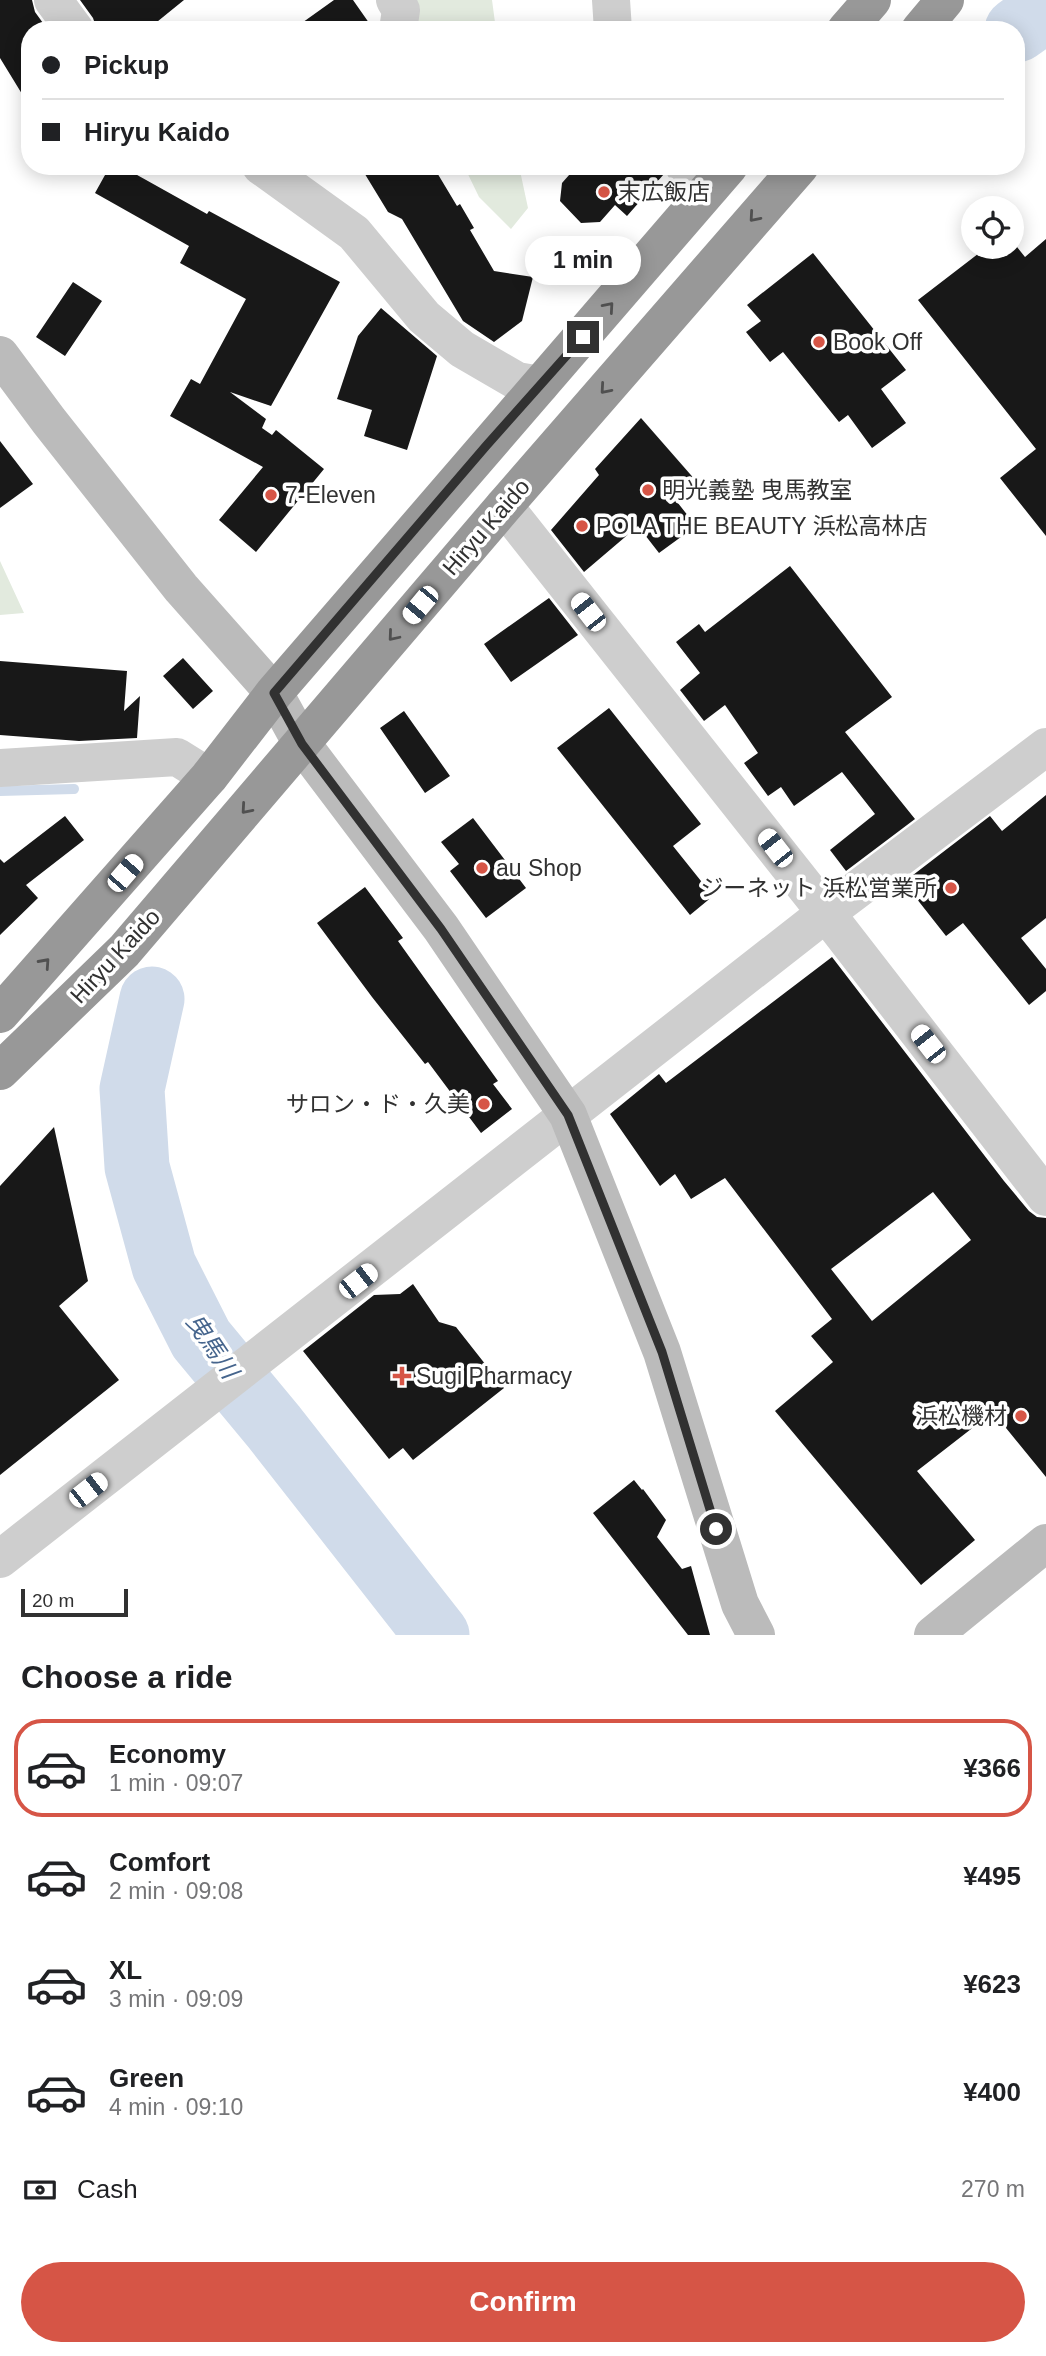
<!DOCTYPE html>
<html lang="en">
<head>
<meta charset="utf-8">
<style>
  :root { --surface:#fff; --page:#f2f2f2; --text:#202124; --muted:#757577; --line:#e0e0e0; --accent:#d65546 }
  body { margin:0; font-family:Helvetica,"Noto Sans JP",sans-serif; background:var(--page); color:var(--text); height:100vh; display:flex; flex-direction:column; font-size:26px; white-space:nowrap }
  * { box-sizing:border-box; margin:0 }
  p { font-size:23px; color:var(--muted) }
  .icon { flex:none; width:38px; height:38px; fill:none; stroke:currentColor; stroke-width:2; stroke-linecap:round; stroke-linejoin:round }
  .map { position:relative; height:1635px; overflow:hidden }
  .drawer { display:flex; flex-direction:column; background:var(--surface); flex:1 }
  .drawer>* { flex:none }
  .guide { position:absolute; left:21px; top:21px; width:1004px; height:154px; border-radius:28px; box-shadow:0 4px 18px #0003; display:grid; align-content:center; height:154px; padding:0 21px; background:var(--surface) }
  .buttons { position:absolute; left:961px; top:196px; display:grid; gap:14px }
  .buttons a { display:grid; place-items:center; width:63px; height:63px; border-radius:50%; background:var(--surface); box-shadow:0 4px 18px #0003; font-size:35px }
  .scale { position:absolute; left:21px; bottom:18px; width:107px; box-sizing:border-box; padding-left:7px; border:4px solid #313131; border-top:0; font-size:19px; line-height:24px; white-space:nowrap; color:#313131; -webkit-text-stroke:5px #fff; paint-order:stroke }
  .end { position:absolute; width:32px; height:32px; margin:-16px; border:9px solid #313131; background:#fff; box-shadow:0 0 0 4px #fff }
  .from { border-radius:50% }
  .bubble { position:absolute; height:49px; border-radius:24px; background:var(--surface); box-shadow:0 4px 18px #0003; font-size:23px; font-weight:700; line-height:49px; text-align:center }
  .car { position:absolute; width:21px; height:42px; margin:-21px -10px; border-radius:9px; box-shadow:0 0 5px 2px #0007; background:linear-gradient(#fff 24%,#345 0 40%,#fff 0 76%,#345 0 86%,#fff 0) }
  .guide b { display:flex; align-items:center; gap:24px; height:66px; font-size:26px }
  .guide b+b { border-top:2px solid var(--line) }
  .guide i { width:18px; height:18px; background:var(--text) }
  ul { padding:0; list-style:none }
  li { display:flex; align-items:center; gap:21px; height:98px; margin:0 14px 10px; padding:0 7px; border:4px solid transparent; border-radius:28px }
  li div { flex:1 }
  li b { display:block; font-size:26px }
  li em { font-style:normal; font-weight:700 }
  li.selected { border-color:var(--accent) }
  li>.icon { width:63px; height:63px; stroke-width:1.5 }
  h2 { padding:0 21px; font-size:32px; line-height:84px }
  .pay { display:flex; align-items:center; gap:18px; height:77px; padding:0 21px; font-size:26px }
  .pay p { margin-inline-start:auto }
  .button { display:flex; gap:14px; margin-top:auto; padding:14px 21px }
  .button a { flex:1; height:80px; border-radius:42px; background:var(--accent); color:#fff; font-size:28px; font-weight:700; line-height:80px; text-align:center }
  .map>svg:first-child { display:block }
</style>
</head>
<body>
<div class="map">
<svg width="1046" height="1635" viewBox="0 0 1046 1635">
  <rect width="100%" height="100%" fill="#fff"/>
  <path fill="#e2eade" d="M 407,0 L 492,0 L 496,30 L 414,30 Z
    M 464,166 L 519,166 L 528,208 L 511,229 L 479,197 Z
    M 0,561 L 24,613 L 0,615 Z"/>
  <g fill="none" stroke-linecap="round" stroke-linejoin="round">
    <path stroke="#d0dbea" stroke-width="10" d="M 0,791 L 74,789"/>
    <path stroke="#d0dbea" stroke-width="65" d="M 1017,30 L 1046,9
      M 152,999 L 132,1089 L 137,1167 L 164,1266 L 201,1339 L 274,1427 L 437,1635"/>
  </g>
  <path fill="#181818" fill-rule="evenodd" d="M 0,0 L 32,0 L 35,12 L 48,30 L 30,30 L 30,107 L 0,58 Z
    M 80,0 L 184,0 L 147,30 L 97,30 L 93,18 Z
    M 334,0 L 353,0 L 374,30 L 292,30 Z
    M 110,166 L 121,166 L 207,214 L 209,211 L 340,282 L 271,406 L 230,392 L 266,419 L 262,428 L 272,435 L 276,430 L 324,469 L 256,552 L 219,520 L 263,467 L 170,416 L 191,379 L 200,384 L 246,299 L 180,263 L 189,246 L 95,193 Z
    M 360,166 L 433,166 L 457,206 L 460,204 L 474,228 L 470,230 L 494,271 L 533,277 L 522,321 L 494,342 L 463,321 L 402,219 L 388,212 Z
    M 577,166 L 663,166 L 664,174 L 627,216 L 615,205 L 600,222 L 581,223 L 560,201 L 562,183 Z
    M 1046,239 L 1046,536 L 1000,478 L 1036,449 L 918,300 L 987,247 L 1017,247 L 1025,257 Z
    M 813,253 L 906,370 L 881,389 L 906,423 L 872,448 L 848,415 L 839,422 L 783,352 L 770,362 L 746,332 L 761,321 L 747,305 Z
    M 73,282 L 102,301 L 65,356 L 36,337 Z
    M 381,308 L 437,356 L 407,450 L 364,436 L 372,410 L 337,399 L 358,336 Z
    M 641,418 L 697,482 L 674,498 L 696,526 L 659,553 L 638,526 L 584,572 L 551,530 L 599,475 L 595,469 Z
    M 0,441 L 33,484 L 0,508 Z
    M 790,566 L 892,697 L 845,732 L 915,819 L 846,871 L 830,850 L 875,814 L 842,772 L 794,806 L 781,787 L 768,796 L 744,763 L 758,753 L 725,705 L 704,721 L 680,690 L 700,673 L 676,642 L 699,624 L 705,632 Z
    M 549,598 L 578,635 L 511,682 L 484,644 Z
    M 183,658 L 213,691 L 193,709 L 163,676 Z
    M 0,661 L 127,671 L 124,711 L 140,696 L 137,738 L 79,741 L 0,735 Z
    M 609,708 L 701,824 L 673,846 L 713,896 L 690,915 L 557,748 Z
    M 404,711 L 450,776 L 425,793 L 380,728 Z
    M 1046,795 L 1046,918 L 1021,938 L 1046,969 L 1046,991 L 1029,1005 L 963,923 L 946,936 L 909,889 L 906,892 L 900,885 L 990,816 L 1002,831 Z
    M 65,816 L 84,840 L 26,885 L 38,898 L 0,935 L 0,859 L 4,863 Z
    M 473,818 L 526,888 L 486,918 L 450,871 L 459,864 L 441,842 Z
    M 365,887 L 403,938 L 398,941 L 498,1081 L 493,1084 L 512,1109 L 481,1133 L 428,1062 L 425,1064 L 372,997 L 317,923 Z
    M 832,957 L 1004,1181 L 1029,1211 L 1037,1217 L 1046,1218 L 1046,1477 L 993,1412 L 917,1471 L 975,1540 L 921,1585 L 775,1411 L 833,1362 L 811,1336 L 832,1319 L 725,1178 L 691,1199 L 675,1174 L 660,1186 L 610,1114 L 659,1074 L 666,1083 ZM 933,1192 L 971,1240 L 872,1321 L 831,1269 Z
    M 54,1127 L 88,1281 L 59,1306 L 119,1380 L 0,1475 L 0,1186 Z
    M 413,1284 L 439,1322 L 456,1327 L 504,1388 L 413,1460 L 403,1448 L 389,1459 L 303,1351 L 374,1295 L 400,1294 Z
    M 634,1480 L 642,1490 L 643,1489 L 666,1520 L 657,1537 L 682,1569 L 691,1566 L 710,1635 L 688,1635 L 593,1513 Z"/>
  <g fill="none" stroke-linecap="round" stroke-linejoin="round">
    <path stroke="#cecece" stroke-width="38" d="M 53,0 L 75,30
      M 395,0 L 401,10 L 398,30
      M 611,0 L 613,30
      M 261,166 L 354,233 L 424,317 L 462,349 L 517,381 L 540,385
      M 684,166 L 693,175 L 711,187
      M 504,506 L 826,913 L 1046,1197
      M 0,768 L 177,757 L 209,777
      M 0,1559 L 826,913 L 1046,747"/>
    <path stroke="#bbb" stroke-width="38" d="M 0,355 L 49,421 L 181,588 L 274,693 L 302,744 L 441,928 L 568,1115 L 662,1352 L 740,1604 L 756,1635
      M 933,1635 L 1046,1543"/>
    <path stroke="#989898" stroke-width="38" d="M 846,30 L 872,0
      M 920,30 L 945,0
      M 0,1014 L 209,777 L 274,693 L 729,166
      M 0,1071 L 124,951 L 504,506 L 800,166"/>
  </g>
  <defs><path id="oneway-chevron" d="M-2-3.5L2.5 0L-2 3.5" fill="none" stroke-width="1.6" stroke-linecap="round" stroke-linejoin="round" transform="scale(1.75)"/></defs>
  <g stroke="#505050">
    <use href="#oneway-chevron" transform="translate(754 217) rotate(131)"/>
    <use href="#oneway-chevron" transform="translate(609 307) rotate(-49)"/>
    <use href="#oneway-chevron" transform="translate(605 389) rotate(131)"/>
    <use href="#oneway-chevron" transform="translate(393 636) rotate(130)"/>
    <use href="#oneway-chevron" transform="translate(246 809) rotate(131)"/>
    <use href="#oneway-chevron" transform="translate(45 963) rotate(-48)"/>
  </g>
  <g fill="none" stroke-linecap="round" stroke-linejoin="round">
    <path stroke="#313131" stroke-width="9" d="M 583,337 L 486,446 L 274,693 L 302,744 L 441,929 L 568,1115 L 662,1352 L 716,1529"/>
  </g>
  <g fill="#d65546" stroke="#fff" stroke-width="2.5">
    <circle cx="604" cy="192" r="7"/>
    <circle cx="819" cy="342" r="7"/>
    <circle cx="648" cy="490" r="7"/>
    <circle cx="271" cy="495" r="7"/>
    <circle cx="582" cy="526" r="7"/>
    <circle cx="482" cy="868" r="7"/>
    <circle cx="951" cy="888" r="7"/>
    <circle cx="484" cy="1104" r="7"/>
    <path d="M398.5 1365.5h7v7h7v7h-7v7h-7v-7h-7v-7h7z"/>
    <circle cx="1021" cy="1416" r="7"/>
  </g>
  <g text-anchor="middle" stroke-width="7" stroke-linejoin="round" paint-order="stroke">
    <g font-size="23" fill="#313131" stroke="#fff" text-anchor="start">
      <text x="618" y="200">末広飯店</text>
      <text x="833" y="350">Book Off</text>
      <text x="662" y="498">明光義塾 曳馬教室</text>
      <text x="285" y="503">7-Eleven</text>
      <text x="596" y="534">POLA THE BEAUTY 浜松高林店</text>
      <text x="496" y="876">au Shop</text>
      <text x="937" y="896" text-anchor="end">ジーネット 浜松営業所</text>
      <text x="470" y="1112" text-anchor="end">サロン・ド・久美</text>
      <text x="416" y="1384">Sugi Pharmacy</text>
      <text x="1007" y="1424" text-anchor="end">浜松機材</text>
    </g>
    <g font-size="23" fill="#313131" stroke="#fff">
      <text transform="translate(486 527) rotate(-49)" y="8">Hiryu Kaido</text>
      <text transform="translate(115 956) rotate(-47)" y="8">Hiryu Kaido</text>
    </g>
    <g font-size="24" font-style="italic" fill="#46658d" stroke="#fff">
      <text transform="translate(212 1346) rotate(56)" y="8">曳馬川</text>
    </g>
  </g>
</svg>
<div class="buttons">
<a><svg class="icon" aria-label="locate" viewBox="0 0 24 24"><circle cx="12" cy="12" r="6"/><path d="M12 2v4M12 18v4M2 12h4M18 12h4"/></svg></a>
</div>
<div class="scale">20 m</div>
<i class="end from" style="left:716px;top:1529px"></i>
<i class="end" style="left:583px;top:337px"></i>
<div class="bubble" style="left:525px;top:236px;width:116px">1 min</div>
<i class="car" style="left:420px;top:605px;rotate:220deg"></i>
<i class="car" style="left:588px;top:612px;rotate:322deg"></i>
<i class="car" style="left:775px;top:848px;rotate:322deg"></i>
<i class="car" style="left:125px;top:873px;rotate:41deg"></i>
<i class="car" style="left:928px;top:1044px;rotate:322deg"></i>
<i class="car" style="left:358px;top:1281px;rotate:52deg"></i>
<i class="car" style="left:88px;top:1490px;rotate:52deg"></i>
<div class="guide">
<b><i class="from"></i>Pickup</b>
<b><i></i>Hiryu Kaido</b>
</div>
</div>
<section class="drawer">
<h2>Choose a ride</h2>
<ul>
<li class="selected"><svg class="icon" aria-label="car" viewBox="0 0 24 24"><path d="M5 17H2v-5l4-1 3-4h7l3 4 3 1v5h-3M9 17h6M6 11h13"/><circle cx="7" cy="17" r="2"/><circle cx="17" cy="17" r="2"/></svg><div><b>Economy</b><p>1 min · 09:07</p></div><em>¥366</em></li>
<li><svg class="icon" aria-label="car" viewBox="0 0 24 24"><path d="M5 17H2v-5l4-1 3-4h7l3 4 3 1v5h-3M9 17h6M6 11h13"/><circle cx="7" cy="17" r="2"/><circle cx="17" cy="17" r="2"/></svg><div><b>Comfort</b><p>2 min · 09:08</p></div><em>¥495</em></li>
<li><svg class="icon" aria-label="car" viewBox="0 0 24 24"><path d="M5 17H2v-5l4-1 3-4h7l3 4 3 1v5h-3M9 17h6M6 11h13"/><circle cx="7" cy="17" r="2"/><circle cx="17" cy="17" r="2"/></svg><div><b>XL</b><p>3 min · 09:09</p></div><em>¥623</em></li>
<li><svg class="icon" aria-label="car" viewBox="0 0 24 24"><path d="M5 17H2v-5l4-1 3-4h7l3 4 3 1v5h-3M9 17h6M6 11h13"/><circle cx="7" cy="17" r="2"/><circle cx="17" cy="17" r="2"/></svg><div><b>Green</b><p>4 min · 09:10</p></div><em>¥400</em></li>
</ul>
<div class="pay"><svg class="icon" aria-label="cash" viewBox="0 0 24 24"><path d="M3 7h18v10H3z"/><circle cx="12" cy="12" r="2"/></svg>Cash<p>270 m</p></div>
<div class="button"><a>Confirm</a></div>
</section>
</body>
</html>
